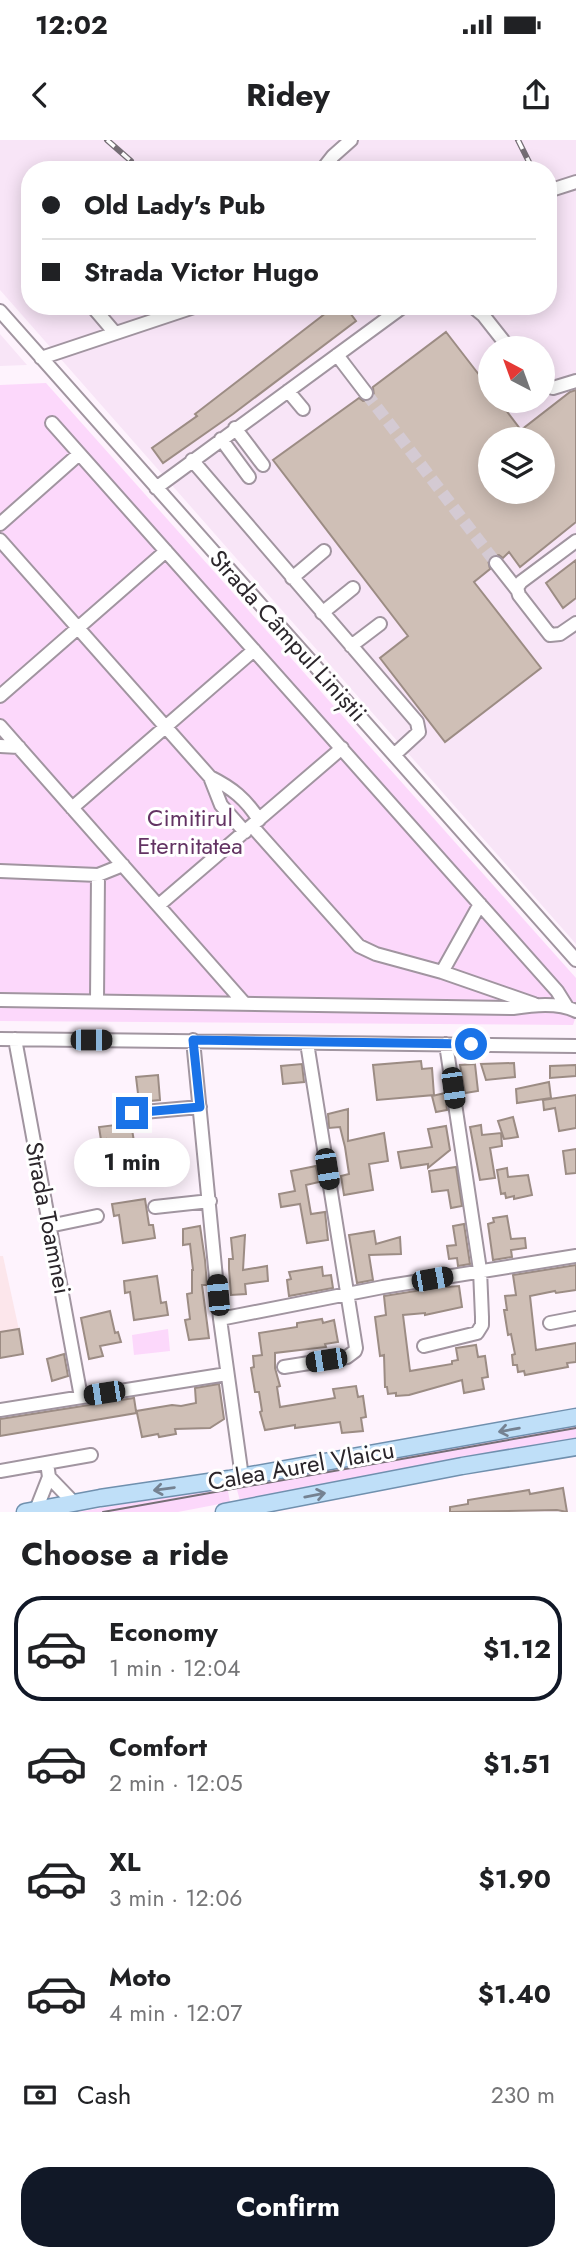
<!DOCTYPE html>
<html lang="en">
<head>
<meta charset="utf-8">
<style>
  :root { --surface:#fff; --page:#f6f6f6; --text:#202124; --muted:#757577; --line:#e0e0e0; --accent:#111827 }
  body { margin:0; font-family:Jost,sans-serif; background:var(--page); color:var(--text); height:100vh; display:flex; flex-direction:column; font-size:26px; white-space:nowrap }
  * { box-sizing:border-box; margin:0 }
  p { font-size:23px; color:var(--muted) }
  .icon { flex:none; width:38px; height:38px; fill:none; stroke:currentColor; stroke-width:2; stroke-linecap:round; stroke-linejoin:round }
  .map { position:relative; height:1372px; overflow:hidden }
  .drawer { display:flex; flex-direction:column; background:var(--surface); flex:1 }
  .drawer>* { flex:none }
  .hud { position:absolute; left:21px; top:21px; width:536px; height:154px; border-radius:28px; box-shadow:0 4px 18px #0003; display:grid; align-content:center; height:154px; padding:0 21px; background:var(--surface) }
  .needle { width:46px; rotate:319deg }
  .controls { position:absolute; left:478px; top:196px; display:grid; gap:14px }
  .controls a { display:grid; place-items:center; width:77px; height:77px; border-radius:50%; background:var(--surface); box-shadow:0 4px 18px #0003; font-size:35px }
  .end { position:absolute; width:32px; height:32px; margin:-16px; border:9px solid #1a73e8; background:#fff; box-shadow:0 0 0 4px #fff }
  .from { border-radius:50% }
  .bubble { position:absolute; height:49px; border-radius:24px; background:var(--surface); box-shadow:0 4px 18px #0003; font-size:23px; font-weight:700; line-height:49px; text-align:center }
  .car { position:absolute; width:21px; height:42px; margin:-21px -10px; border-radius:9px; box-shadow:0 0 5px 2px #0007; background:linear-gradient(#222 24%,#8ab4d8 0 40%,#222 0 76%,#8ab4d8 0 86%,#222 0) }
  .hud b { display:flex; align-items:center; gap:24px; height:66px; font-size:26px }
  .hud b+b { border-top:2px solid var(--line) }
  .hud i { width:18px; height:18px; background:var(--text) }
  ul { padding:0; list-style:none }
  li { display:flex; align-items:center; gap:21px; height:105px; margin:0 14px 10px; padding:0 7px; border:4px solid transparent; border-radius:28px }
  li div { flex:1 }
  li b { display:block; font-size:26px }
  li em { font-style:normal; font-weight:700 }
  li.active { border-color:var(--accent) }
  li>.icon { width:63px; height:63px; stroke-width:1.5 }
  h2 { padding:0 21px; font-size:32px; line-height:84px }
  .pay { display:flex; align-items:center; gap:18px; height:77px; padding:0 21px; font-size:26px }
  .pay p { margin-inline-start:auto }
  .button { display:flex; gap:14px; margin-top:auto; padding:14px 21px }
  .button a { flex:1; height:80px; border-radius:28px; background:var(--accent); color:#fff; font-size:28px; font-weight:700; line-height:80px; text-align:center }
  .status { display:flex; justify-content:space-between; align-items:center; height:49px; padding:0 35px; background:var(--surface); direction:ltr }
  .status svg { height:19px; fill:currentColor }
  header { display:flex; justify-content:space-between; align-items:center; height:91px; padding:0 21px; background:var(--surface); font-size:32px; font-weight:700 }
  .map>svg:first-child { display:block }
</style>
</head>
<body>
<div class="status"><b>12:02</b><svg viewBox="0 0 49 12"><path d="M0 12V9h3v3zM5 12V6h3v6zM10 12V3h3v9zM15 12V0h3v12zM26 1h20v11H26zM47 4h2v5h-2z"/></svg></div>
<header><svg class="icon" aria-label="back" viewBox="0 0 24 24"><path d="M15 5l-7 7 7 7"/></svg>Ridey<svg class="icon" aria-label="share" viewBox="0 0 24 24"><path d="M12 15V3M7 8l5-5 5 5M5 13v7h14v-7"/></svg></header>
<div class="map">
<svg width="576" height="1372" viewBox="0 0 576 1372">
  <rect width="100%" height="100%" fill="#fef3fd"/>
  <path fill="#f8e5f7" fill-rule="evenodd" d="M 0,0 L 576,0 L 576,804 L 0,150 ZM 30,30 L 548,30 L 548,166 L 30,166 ZM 490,208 L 542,208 L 542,261 L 490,261 ZM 490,299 L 542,299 L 542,352 L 490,352 Z
    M 0,194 L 27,225 L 0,226 Z"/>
  <path fill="#fce6eb" d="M 0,1116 L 3,1116 L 24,1213 L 0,1217 Z"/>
  <path fill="#fcd8fb" d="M 46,243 L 576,838 L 576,876 L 573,885 L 0,881 L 0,245 Z
    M 168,1189 L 170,1211 L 134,1215 L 132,1195 Z
    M 576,1281 L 576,1300 L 530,1306 L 240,1361 L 236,1346 Z
    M 227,1346 L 230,1362 L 178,1372 L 78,1372 Z"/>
  <path fill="#cfbfb6" stroke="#9c8c84" stroke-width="2" fill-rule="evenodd" d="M 335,166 L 345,166 L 356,181 L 233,274 L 163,323 L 152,308 L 197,276 L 195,274 Z
    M 446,192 L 490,249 L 490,261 L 499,261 L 521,290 L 570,252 L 576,250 L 576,382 L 520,427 L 509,412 L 503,418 L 499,415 L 491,416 L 488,420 L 490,429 L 474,442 L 541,528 L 445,602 L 380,518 L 408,496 L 273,320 L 359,258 L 363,261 L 371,260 L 374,256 L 373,247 ZM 490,299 L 542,299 L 542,352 L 490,352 Z
    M 576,420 L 576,458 L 563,468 L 546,443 Z
    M 421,921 L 422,929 L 432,928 L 434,955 L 377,960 L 373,925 Z
    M 514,923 L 515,937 L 486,940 L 481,924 Z
    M 302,924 L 304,942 L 283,944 L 281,926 Z
    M 475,924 L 478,951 L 465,953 L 460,925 Z
    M 576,925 L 576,936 L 550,938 L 550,926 Z
    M 158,935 L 160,960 L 139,962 L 136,937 Z
    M 549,942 L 551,958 L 517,963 L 516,949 Z
    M 445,953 L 447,970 L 436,972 L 432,956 Z
    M 576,955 L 576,988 L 559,991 L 555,968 L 544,970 L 543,960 Z
    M 348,969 L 348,1001 L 384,993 L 388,1021 L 369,1024 L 373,1050 L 344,1055 L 341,1036 L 349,1034 L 345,1007 L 340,987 L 329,988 L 328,974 Z
    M 513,977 L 518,997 L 504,999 L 498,981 Z
    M 131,983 L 135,1008 L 140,1007 L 142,1021 L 109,1025 L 106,999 L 101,1000 L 99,987 Z
    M 481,985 L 482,995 L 501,993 L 502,1006 L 490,1008 L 495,1038 L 480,1040 L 470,987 Z
    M 446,986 L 450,1010 L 428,1028 L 428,1024 L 401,1028 L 398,1012 L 432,1007 L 428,989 Z
    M 576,1009 L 576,1033 L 566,1034 L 563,1011 Z
    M 316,1026 L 319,1042 L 306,1045 L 311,1074 L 325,1072 L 328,1100 L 307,1103 L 300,1064 L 281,1067 L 279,1054 L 295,1051 L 291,1031 Z
    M 456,1027 L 462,1066 L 451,1068 L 448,1050 L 432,1052 L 429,1031 Z
    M 507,1028 L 508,1037 L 528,1035 L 532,1055 L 514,1059 L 514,1056 L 506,1058 L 505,1053 L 501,1054 L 497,1030 Z
    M 145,1059 L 149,1085 L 153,1085 L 155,1098 L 123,1103 L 119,1075 L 114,1076 L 112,1064 Z
    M 507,1076 L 511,1099 L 525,1098 L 526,1108 L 511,1110 L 512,1117 L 493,1120 L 488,1084 L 494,1082 L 493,1078 Z
    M 464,1084 L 470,1124 L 458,1126 L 457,1118 L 449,1119 L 447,1106 L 456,1105 L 453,1086 Z
    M 200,1086 L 205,1120 L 207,1145 L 202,1145 L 209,1198 L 189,1200 L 185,1180 L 190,1179 L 187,1154 L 192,1153 L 192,1130 L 193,1130 L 190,1104 L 183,1105 L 183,1089 Z
    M 374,1091 L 376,1104 L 400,1097 L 401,1114 L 369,1115 L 373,1140 L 357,1143 L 349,1095 Z
    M 245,1095 L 243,1130 L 267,1126 L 268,1141 L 245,1144 L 246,1154 L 231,1155 L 229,1129 L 229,1119 L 233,1119 L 231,1098 Z
    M 576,1125 L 576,1150 L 556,1153 L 555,1151 L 530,1156 L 536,1210 L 576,1203 L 576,1222 L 567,1223 L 568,1227 L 525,1235 L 524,1231 L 518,1232 L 517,1225 L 513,1225 L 512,1215 L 515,1214 L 511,1194 L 508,1195 L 504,1170 L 507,1170 L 505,1156 L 516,1155 L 513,1135 Z
    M 322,1127 L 323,1136 L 331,1135 L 333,1148 L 289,1156 L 287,1140 L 291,1139 L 289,1132 Z
    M 157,1136 L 161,1163 L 166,1162 L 168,1175 L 134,1180 L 130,1152 L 125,1153 L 124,1141 Z
    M 447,1146 L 447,1147 L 459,1146 L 462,1167 L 425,1175 L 425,1173 L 403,1175 L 410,1231 L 452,1224 L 452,1221 L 458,1220 L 456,1208 L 476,1205 L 478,1217 L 485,1216 L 488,1237 L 482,1238 L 484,1249 L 464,1253 L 462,1240 L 409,1255 L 396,1256 L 396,1253 L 388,1254 L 387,1247 L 385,1247 L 384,1215 L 380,1216 L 375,1177 L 386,1175 L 384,1156 Z
    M 110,1171 L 115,1193 L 118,1192 L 121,1202 L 100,1206 L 103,1216 L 89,1219 L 81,1178 Z
    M 322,1179 L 323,1183 L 334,1180 L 338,1202 L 325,1204 L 326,1207 L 275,1213 L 275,1228 L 280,1246 L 277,1247 L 280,1267 L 335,1258 L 333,1249 L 356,1246 L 358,1257 L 363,1256 L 366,1277 L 361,1278 L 363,1291 L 342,1293 L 340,1282 L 295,1288 L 295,1285 L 265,1290 L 260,1272 L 262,1271 L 259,1252 L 255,1252 L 251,1228 L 254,1227 L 253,1216 L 262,1215 L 259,1193 L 297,1187 L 297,1183 Z
    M 19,1189 L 23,1214 L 0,1218 L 0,1192 Z
    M 64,1214 L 68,1236 L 52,1241 L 47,1219 Z
    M 219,1244 L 224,1279 L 210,1288 L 175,1289 L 176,1294 L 159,1297 L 158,1294 L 142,1297 L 137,1273 L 0,1296 L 0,1279 L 134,1258 L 136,1271 L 172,1265 L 181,1266 L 196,1263 L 195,1248 Z
    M 563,1348 L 567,1372 L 557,1370 L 450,1372 L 450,1367 L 468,1364 L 468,1360 L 529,1350 L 530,1354 Z"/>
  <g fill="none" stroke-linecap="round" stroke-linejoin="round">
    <path stroke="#d4cad3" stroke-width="12" stroke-dasharray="12 6" stroke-linecap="butt" d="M 366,253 L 496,423"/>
    <defs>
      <path id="minor" d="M 322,30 L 333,16 L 351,0
        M 548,51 L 576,42
        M 92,166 L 115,193
        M 472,166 L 483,175 L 509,208
        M 0,171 L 576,820
        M 337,215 L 366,253
        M 41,218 L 197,166
        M 542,244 L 553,248 L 576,241
        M 288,251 L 303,269
        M 52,283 L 557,851 L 567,867
        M 235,288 L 263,325
        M 221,299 L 249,337
        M 192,320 L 417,582 L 419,592 L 394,615
        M 156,348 L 404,166
        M 0,384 L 79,314
        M 0,400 L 210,637 L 221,665 L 245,692
        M 576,401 L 521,442 L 517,448 L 519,455 L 550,495 L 560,494 L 576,483
        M 496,423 L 518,451
        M 292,438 L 324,411
        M 322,473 L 353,448
        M 351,506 L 380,484
        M 0,556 L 166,411
        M 0,586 L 245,864
        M 0,606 L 19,607
        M 210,637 C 232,648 246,659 259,680
        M 72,668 L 254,510
        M 252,686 L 359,806 L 376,814 L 442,832 L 534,864
        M 0,731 L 98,735 L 123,725
        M 159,765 L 342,608
        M 442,832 L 480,764
        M 0,860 L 513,868 C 533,865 558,862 576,871
        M 97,860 L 98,735
        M 0,899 L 576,906
        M 15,899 L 81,1257
        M 193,900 L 220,1179 L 242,1337
        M 132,973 L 200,967
        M 155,1067 L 210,1061
        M 49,1086 L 97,1076
        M 220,1179 L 383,1147 L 576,1116
        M 550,1183 L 576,1178
        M 424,1206 L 477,1193 L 482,1185 L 482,1177 L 480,1130 L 446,904
        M 284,1227 L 347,1217 L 355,1211 L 356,1208 L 307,903
        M 0,1270 L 227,1234
        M 0,1331 L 91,1315
        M 49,1337 L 75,1364
        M 36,1370 L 49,1337 L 47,1323"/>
      <path id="major" d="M 25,1372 L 100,1358 L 229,1339 L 576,1277
        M 224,1372 L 462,1326 L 576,1307"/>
    </defs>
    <use href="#minor" stroke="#a195a0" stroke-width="16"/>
    <use href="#major" stroke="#7090ae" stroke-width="19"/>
    <use href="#minor" stroke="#fff" stroke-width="12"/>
    <use href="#major" stroke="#bfdff8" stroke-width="16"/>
    <path stroke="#756e75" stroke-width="2" d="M 103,1372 L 576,1288"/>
    <defs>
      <path id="rail" d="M 107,0 L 131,21
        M 518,0 L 533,30"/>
    </defs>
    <use href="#rail" stroke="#756e75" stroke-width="6"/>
    <use href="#rail" stroke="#fff" stroke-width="3.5" stroke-dasharray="10" stroke-linecap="butt"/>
  </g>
  <defs><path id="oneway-shaft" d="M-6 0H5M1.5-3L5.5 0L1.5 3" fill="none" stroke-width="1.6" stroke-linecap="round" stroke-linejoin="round" transform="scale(1.75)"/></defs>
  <g stroke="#758292">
    <use href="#oneway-shaft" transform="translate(509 1290) rotate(170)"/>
    <use href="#oneway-shaft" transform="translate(164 1349) rotate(172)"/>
    <use href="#oneway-shaft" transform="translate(315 1355) rotate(-11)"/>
  </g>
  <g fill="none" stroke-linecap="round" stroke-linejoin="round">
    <path stroke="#1a73e8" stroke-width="9" d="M 132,973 L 200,967 L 193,900 L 471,904"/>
  </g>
  <g text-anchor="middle" stroke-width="6" stroke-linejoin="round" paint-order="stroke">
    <g font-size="24" fill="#2b262b" stroke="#fff">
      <text transform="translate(288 496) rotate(48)" y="8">Strada Câmpul Liniștii</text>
      <text transform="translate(48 1078) rotate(79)" y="8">Strada Toamnei</text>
      <text transform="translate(301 1326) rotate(-10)" y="8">Calea Aurel Vlaicu</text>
    </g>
    <g font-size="24" fill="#633363" stroke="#fff">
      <text x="190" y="686">Cimitirul<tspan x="190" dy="28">Eternitatea</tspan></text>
    </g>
  </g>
</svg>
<div class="controls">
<a><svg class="needle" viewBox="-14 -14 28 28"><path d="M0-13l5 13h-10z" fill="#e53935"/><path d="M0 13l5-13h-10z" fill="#757577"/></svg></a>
<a><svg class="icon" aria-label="layers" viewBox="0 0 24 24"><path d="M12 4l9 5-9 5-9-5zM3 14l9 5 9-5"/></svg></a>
</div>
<i class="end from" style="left:471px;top:904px"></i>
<i class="end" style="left:132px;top:973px"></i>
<div class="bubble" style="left:74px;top:998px;width:116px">1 min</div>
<i class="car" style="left:91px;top:900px;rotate:90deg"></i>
<i class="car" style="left:453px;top:948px;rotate:172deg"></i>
<i class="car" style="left:327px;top:1029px;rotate:171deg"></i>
<i class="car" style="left:432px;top:1139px;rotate:80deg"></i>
<i class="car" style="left:218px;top:1155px;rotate:355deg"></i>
<i class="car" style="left:326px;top:1220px;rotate:261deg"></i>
<i class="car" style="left:104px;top:1253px;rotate:261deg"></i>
<div class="hud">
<b><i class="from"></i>Old Lady's Pub</b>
<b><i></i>Strada Victor Hugo</b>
</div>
</div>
<section class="drawer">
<h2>Choose a ride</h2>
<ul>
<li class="active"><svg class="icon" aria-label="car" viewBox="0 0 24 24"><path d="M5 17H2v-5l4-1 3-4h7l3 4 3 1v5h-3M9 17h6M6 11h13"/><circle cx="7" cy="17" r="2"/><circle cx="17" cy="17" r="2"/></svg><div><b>Economy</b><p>1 min · 12:04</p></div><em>$1.12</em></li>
<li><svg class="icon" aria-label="car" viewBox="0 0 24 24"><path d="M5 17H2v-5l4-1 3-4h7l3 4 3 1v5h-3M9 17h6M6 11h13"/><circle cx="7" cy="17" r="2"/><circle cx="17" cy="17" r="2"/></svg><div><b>Comfort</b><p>2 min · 12:05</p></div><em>$1.51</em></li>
<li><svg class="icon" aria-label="car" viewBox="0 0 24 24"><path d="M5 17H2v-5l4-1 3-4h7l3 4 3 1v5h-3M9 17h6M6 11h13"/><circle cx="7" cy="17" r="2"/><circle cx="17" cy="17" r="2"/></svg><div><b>XL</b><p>3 min · 12:06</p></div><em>$1.90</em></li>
<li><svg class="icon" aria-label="car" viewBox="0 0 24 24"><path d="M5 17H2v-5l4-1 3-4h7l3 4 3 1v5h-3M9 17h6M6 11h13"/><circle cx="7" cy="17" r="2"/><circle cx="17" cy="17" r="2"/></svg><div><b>Moto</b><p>4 min · 12:07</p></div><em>$1.40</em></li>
</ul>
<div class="pay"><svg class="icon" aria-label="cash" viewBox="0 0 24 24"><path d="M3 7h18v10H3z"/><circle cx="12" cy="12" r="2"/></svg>Cash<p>230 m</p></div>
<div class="button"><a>Confirm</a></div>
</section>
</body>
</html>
